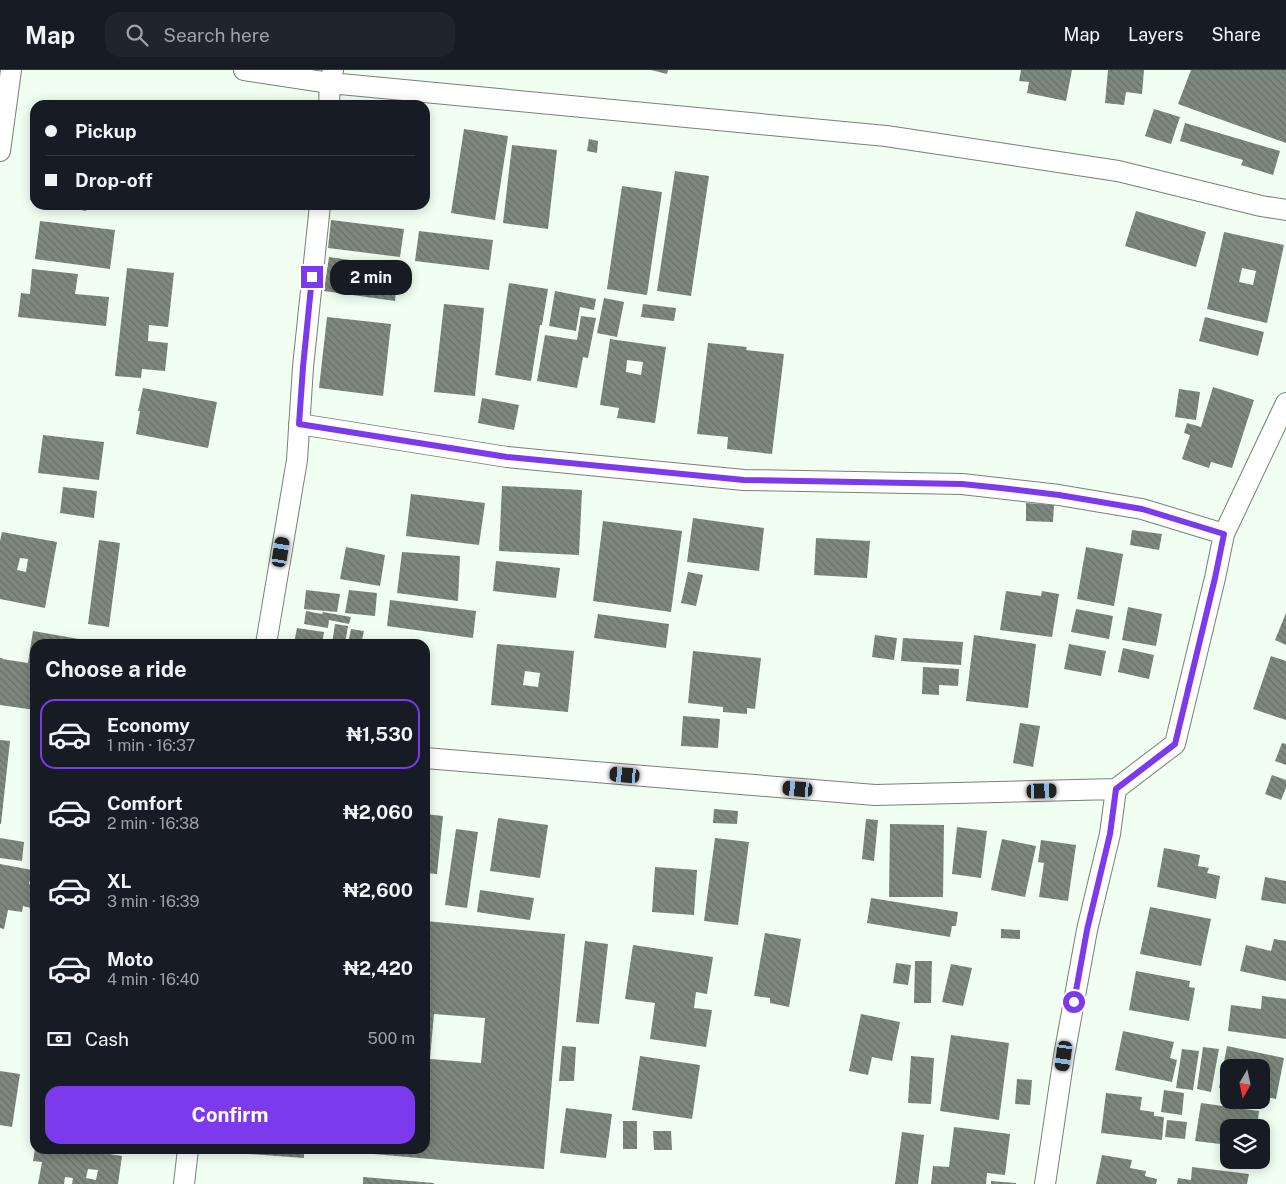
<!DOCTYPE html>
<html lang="en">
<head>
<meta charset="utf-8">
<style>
  :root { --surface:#171b24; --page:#20242c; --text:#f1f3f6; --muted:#9ea1a6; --line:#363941; --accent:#7c3aed }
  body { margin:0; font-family:"Public Sans",sans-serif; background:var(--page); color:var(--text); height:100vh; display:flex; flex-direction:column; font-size:19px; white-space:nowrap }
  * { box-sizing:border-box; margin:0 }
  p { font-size:16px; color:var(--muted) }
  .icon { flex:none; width:28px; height:28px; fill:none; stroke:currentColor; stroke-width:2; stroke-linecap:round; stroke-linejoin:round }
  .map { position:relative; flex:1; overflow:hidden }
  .details { position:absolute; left:30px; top:569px; width:400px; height:515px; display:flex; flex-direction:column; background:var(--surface); border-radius:15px; box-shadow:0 2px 12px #0003 }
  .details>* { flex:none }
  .hud { position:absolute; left:30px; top:30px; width:400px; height:110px; border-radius:15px; box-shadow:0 2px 12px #0003; display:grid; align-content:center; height:110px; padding:0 15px; background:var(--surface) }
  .needle { width:32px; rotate:189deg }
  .fabs { position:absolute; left:1220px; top:989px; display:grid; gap:10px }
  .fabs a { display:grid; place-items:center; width:50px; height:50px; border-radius:10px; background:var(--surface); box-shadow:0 2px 12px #0003; font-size:25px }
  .end { position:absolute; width:22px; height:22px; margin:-11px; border:6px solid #7c3aed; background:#fff; box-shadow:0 0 0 2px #fff }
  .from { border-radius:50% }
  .bubble { position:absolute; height:35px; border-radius:15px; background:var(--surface); box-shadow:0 2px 12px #0003; font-size:16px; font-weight:700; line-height:35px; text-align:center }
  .car { position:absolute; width:15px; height:30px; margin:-15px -8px; border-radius:6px; box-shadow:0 0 4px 1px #0007; background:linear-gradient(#222 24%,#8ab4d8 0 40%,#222 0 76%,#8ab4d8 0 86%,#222 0) }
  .hud b { display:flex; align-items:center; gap:18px; height:48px; font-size:19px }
  .hud b+b { border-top:1px solid var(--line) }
  .hud i { width:12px; height:12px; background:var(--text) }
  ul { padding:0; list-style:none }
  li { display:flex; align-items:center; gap:15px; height:70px; margin:0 10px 8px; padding:0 5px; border:2px solid transparent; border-radius:15px }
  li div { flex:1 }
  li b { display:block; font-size:19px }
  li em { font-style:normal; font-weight:700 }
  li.on { border-color:var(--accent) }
  li>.icon { width:45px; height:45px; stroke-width:1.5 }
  h2 { padding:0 15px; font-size:22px; line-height:60px }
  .pay { display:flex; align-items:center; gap:12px; height:55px; padding:0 15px; font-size:19px }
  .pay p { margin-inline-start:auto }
  .cta { display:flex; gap:10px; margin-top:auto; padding:10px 15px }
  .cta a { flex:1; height:58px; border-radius:15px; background:var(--accent); color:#fff; font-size:20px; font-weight:700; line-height:58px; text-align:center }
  header { display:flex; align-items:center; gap:30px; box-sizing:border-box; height:70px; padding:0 25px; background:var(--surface); border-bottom:1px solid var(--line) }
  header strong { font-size:24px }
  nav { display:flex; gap:28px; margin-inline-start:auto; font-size:18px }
  .search { width:350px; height:45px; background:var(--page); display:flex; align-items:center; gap:12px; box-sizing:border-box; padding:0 18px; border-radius:15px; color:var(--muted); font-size:19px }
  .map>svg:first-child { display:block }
</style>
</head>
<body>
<header>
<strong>Map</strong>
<div class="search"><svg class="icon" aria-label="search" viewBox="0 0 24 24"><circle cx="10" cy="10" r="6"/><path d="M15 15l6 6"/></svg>Search here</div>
<nav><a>Map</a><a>Layers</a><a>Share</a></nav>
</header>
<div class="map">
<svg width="1286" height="1114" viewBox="0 0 1286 1114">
  <defs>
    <pattern id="building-back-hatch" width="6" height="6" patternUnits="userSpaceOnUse" patternTransform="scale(1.25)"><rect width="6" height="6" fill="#7d887e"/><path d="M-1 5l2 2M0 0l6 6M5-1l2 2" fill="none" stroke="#677068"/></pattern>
  </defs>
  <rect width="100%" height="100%" fill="#f1fef2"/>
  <path fill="url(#building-back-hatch)" fill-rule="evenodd" d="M 651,0 L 668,0 L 667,4 Z
    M 1021,0 L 1072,0 L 1066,31 L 1027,23 L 1029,12 L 1019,11 Z
    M 1108,0 L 1144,0 L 1142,24 L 1126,22 L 1124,35 L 1105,33 Z
    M 1191,0 L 1286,0 L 1286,73 L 1178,34 Z
    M 1154,39 L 1180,47 L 1171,74 L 1145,66 Z
    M 1185,53 L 1280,81 L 1273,105 L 1241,95 L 1243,90 L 1180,71 Z
    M 464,59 L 508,66 L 495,150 L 451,143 Z
    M 589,69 L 598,71 L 597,83 L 587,81 Z
    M 512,75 L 557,80 L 548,159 L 503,153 Z
    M 675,101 L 709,106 L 691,226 L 657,221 Z
    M 34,108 L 35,108 L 35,131 L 30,130 Z
    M 622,116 L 662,122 L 647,225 L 607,219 Z
    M 60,135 L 87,135 L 86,141 L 60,136 Z
    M 1136,141 L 1206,162 L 1196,197 L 1125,176 Z
    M 331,150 L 404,159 L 400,187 L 328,178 Z
    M 40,151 L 115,160 L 110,199 L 35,189 Z
    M 419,161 L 493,170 L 489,200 L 415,191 Z
    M 1224,162 L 1284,175 L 1267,253 L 1207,239 ZM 1242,198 L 1256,201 L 1253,215 L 1239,212 Z
    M 329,187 L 399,197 L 395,231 L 324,221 Z
    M 127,198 L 174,203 L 168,257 L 149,255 L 148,271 L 168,273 L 165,301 L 142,299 L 141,308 L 115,306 Z
    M 32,199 L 78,204 L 75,224 L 109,227 L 106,256 L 18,247 L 21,223 L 30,224 Z
    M 509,213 L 548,219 L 542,255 L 540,255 L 531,311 L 495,305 Z
    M 555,221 L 596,229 L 594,240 L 580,237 L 576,261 L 549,256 Z
    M 604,228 L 624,232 L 617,267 L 597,263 Z
    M 444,234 L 484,238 L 475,326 L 434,322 Z
    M 643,234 L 676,238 L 674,251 L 641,247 Z
    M 581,246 L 596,248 L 588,288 L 583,287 L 577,318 L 537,311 L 545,265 L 577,270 Z
    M 327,247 L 391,254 L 383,326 L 319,318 Z
    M 1205,247 L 1264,262 L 1258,286 L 1199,271 Z
    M 610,269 L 666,277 L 655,353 L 617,348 L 619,338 L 600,335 ZM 627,290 L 643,292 L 641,305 L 626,302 Z
    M 708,273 L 747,277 L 746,280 L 784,284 L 772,384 L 727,379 L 728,367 L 697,364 Z
    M 1213,317 L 1254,330 L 1232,398 L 1211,392 L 1209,398 L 1182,389 L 1190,365 L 1184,363 L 1187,353 L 1201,357 Z
    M 143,318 L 217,332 L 208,378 L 136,364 L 140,341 L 138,341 Z
    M 1179,319 L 1200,322 L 1196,350 L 1175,347 Z
    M 482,328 L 519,335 L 514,360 L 478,353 Z
    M 43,365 L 104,372 L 99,410 L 38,403 Z
    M 502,416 L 582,420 L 579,485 L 499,481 Z
    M 63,417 L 97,421 L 94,448 L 60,443 Z
    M 411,424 L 485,433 L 479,475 L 406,466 Z
    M 1026,433 L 1054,435 L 1053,452 L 1026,451 Z
    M 693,448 L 764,458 L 759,501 L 687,492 Z
    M 603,451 L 682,461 L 671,542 L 593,531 Z
    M 1132,460 L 1162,464 L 1159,480 L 1130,475 Z
    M 2,462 L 57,472 L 45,538 L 0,529 L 0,471 ZM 20,488 L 28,489 L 26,502 L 17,500 Z
    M 816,468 L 870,471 L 867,508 L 814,505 Z
    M 99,470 L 120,473 L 109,557 L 88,554 Z
    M 346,477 L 385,485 L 380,516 L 340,509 Z
    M 1086,477 L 1123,484 L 1114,536 L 1077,529 Z
    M 402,482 L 460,486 L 458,531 L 397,523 Z
    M 496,491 L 560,498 L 556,528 L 493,521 Z
    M 688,502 L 703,505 L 696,536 L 681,533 Z
    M 306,520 L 340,524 L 337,542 L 304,539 Z
    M 349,520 L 377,523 L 375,546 L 345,543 Z
    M 1006,521 L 1041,526 L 1042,521 L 1059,524 L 1052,567 L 1000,560 Z
    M 390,530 L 476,541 L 473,568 L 387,556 Z
    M 1128,537 L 1162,544 L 1156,576 L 1122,570 Z
    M 1076,539 L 1113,546 L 1109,569 L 1071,562 Z
    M 306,541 L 322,544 L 323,542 L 351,547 L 349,554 L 329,550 L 328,558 L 304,554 Z
    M 1286,543 L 1286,575 L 1275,570 Z
    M 598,544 L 669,554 L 666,578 L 594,568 Z
    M 335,554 L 348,556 L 345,574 L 332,574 Z
    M 297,558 L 324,562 L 322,574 L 294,573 Z
    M 351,559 L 364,561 L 362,570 L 355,569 L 355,574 L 348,574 Z
    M 33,561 L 79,569 L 78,574 L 35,574 L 35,640 L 0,635 L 0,588 L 3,588 L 2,589 L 28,593 Z
    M 875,565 L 897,568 L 894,590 L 872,587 Z
    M 974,565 L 1036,574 L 1028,638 L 966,631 Z
    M 903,568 L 963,572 L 961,595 L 901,591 Z
    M 497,574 L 574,581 L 568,642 L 491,635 ZM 525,601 L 540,603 L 538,617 L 523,615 Z
    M 1069,574 L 1106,581 L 1101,606 L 1064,599 Z
    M 1123,578 L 1154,585 L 1149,609 L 1118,602 Z
    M 693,581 L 761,588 L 755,639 L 747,638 L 747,644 L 723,642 L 723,637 L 688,633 Z
    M 1271,586 L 1286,591 L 1286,650 L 1253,639 Z
    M 923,597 L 959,599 L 958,616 L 939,615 L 939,625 L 922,624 Z
    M 683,646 L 720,649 L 718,678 L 681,676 Z
    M 1020,653 L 1040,656 L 1033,697 L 1013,693 Z
    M 0,670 L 10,671 L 1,754 L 0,754 Z
    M 1282,673 L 1286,674 L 1286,695 L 1275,691 Z
    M 1272,705 L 1286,710 L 1286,718 L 1281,730 L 1265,724 Z
    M 33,712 L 35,712 L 35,745 L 32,745 Z
    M 714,739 L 738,741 L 737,754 L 713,753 Z
    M 425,744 L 443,746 L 437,804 L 425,803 Z
    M 498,748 L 548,755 L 540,808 L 490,801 Z
    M 866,749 L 878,750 L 874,791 L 862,789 Z
    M 890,754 L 944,755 L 943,827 L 889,827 Z
    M 957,757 L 987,761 L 981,808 L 952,804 Z
    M 456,759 L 478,762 L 467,838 L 445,835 Z
    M 0,768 L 24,772 L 22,791 L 0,788 Z
    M 715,768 L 749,772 L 738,855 L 704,851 Z
    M 1002,769 L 1036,776 L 1025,827 L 991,820 Z
    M 1041,770 L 1076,775 L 1068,831 L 1039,827 L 1044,793 L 1038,792 Z
    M 1164,778 L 1200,785 L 1198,796 L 1209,798 L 1207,803 L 1220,806 L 1216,829 L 1157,817 Z
    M 0,794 L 32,800 L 29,814 L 35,815 L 31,838 L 23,836 L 22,842 L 8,840 L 4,859 L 0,858 Z
    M 655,797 L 697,800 L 694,845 L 652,842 Z
    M 1265,807 L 1286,811 L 1286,834 L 1261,830 Z
    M 480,820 L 534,828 L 530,850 L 477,842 Z
    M 871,828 L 958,842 L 956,856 L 952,856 L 950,867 L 867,853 Z
    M 1150,837 L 1211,849 L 1201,896 L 1140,884 Z
    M 425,851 L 565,864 L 544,1099 L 328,1080 L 328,1079 L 425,1079 ZM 434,944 L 485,948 L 481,993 L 430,989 Z
    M 1001,859 L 1020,860 L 1020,869 L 1001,868 Z
    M 765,863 L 801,869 L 789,937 L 770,933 L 770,928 L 754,926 Z
    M 1274,869 L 1286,871 L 1286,911 L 1240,901 L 1246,875 L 1271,881 Z
    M 585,871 L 608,874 L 599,954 L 576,952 Z
    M 633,875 L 713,887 L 707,924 L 696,922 L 694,938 L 712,940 L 706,977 L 650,969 L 655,933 L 625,929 Z
    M 915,891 L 932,891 L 931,933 L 914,933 Z
    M 896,893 L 911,895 L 908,915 L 893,913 Z
    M 951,894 L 972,898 L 963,936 L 942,932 Z
    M 1136,901 L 1190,911 L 1189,917 L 1195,918 L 1189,951 L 1129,940 Z
    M 1262,926 L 1286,929 L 1286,969 L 1228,961 L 1231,935 L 1261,939 Z
    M 861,944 L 900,952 L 892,991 L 872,987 L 868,1005 L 849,1001 Z
    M 1123,961 L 1174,972 L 1170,988 L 1177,990 L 1172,1012 L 1115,1000 Z
    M 951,965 L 1009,973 L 999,1050 L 940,1041 Z
    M 562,976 L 576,977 L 574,1011 L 559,1011 Z
    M 1227,976 L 1284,988 L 1276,1029 L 1261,1026 L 1261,998 L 1229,998 L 1229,1019 L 1219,1018 Z
    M 1203,977 L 1219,979 L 1211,1022 L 1197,1019 Z
    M 1182,979 L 1199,981 L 1193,1020 L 1176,1018 Z
    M 640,986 L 700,995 L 692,1049 L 632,1040 Z
    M 911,986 L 934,988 L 931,1034 L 908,1033 Z
    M 0,1001 L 20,1004 L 12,1057 L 0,1055 Z
    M 1017,1009 L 1032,1010 L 1030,1035 L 1015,1034 Z
    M 1164,1020 L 1184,1023 L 1182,1045 L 1161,1042 Z
    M 1106,1023 L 1142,1027 L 1140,1040 L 1154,1042 L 1154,1046 L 1164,1047 L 1162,1070 L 1101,1063 Z
    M 1201,1033 L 1259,1041 L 1257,1058 L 1229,1058 L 1229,1075 L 1195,1071 Z
    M 566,1038 L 612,1044 L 606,1088 L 560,1083 Z
    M 1167,1050 L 1187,1052 L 1185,1069 L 1165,1067 Z
    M 623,1051 L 637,1051 L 637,1079 L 623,1079 Z
    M 954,1057 L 1010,1064 L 1005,1105 L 987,1103 L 986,1114 L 931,1114 L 933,1096 L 949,1097 Z
    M 653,1061 L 671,1061 L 672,1080 L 654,1080 Z
    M 902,1062 L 924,1065 L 918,1114 L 895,1114 Z
    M 35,1079 L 77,1079 L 122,1086 L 118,1114 L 72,1114 L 73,1108 L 65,1107 L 64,1114 L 38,1114 L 42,1092 L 33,1091 ZM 88,1099 L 98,1100 L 96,1110 L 86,1108 Z
    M 237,1079 L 304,1079 L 304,1088 L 236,1083 Z
    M 1102,1085 L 1132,1090 L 1130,1098 L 1146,1101 L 1145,1106 L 1157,1109 L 1156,1114 L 1096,1114 Z
    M 1192,1097 L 1249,1104 L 1247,1114 L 1177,1114 L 1178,1108 L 1191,1110 Z
    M 363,1107 L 434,1113 L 434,1114 L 363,1114 Z
    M 991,1111 L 1016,1113 L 1016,1114 L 991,1114 Z"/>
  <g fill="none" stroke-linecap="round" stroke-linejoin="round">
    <defs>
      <path id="minor" d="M 244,0 L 330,13 L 886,66 L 1118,101 L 1261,136 L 1286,140
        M 329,35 L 330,13 L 333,0
        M 0,81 L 11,0
        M 299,354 L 507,387 L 744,410 L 962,414 L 1059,425 L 1142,439 L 1224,464
        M 266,574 L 297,390 L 303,297 L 320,135
        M 425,688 L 875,725 L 1116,719
        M 184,1114 L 188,1079
        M 1045,1114 L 1064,986 L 1087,860 L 1110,764 L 1116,719 L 1175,674 L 1215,508 L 1224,464 L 1286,333"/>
    </defs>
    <use href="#minor" stroke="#768177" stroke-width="22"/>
    <use href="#minor" stroke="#fff" stroke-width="20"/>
  </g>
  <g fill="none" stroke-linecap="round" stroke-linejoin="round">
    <path stroke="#7c3aed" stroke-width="6" d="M 312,207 L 303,297 L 299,354 L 507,387 L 744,410 L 962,414 L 1001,418 L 1059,425 L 1142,439 L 1224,464 L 1215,508 L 1175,674 L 1116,719 L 1110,764 L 1087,860 L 1074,932"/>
  </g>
</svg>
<div class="fabs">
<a><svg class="needle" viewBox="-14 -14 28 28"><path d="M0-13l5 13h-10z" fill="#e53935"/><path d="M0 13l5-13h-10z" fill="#9ea1a6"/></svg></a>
<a><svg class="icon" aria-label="layers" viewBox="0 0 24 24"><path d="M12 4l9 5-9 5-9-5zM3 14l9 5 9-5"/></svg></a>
</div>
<i class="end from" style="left:1074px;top:932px"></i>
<i class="end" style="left:312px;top:207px"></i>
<div class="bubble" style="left:330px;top:190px;width:82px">2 min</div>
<i class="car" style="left:281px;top:482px;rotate:9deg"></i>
<i class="car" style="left:625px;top:705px;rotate:275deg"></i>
<i class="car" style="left:798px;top:719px;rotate:275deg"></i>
<i class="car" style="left:1042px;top:721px;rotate:88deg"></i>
<i class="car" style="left:1064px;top:986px;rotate:188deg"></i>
<div class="hud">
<b><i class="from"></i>Pickup</b>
<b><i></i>Drop-off</b>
</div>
<section class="details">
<h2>Choose a ride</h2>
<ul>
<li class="on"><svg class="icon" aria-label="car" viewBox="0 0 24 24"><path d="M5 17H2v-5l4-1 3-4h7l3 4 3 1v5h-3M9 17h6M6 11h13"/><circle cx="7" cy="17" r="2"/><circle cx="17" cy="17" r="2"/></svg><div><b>Economy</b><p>1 min · 16:37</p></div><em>₦1,530</em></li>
<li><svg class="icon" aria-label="car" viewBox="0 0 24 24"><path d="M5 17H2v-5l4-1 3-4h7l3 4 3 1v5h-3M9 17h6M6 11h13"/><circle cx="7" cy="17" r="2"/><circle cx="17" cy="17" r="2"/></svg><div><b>Comfort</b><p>2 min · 16:38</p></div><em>₦2,060</em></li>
<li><svg class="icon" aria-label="car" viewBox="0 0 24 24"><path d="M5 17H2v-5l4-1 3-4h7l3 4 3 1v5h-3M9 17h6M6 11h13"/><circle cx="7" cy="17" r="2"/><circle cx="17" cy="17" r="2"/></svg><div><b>XL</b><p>3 min · 16:39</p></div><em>₦2,600</em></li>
<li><svg class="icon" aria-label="car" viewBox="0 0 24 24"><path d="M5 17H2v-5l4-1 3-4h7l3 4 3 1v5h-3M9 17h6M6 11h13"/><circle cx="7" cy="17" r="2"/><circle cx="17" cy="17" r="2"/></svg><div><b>Moto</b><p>4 min · 16:40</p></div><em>₦2,420</em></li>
</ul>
<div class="pay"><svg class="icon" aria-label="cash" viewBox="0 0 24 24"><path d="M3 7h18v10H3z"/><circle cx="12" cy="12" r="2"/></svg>Cash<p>500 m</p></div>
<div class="cta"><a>Confirm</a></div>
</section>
</div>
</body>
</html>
